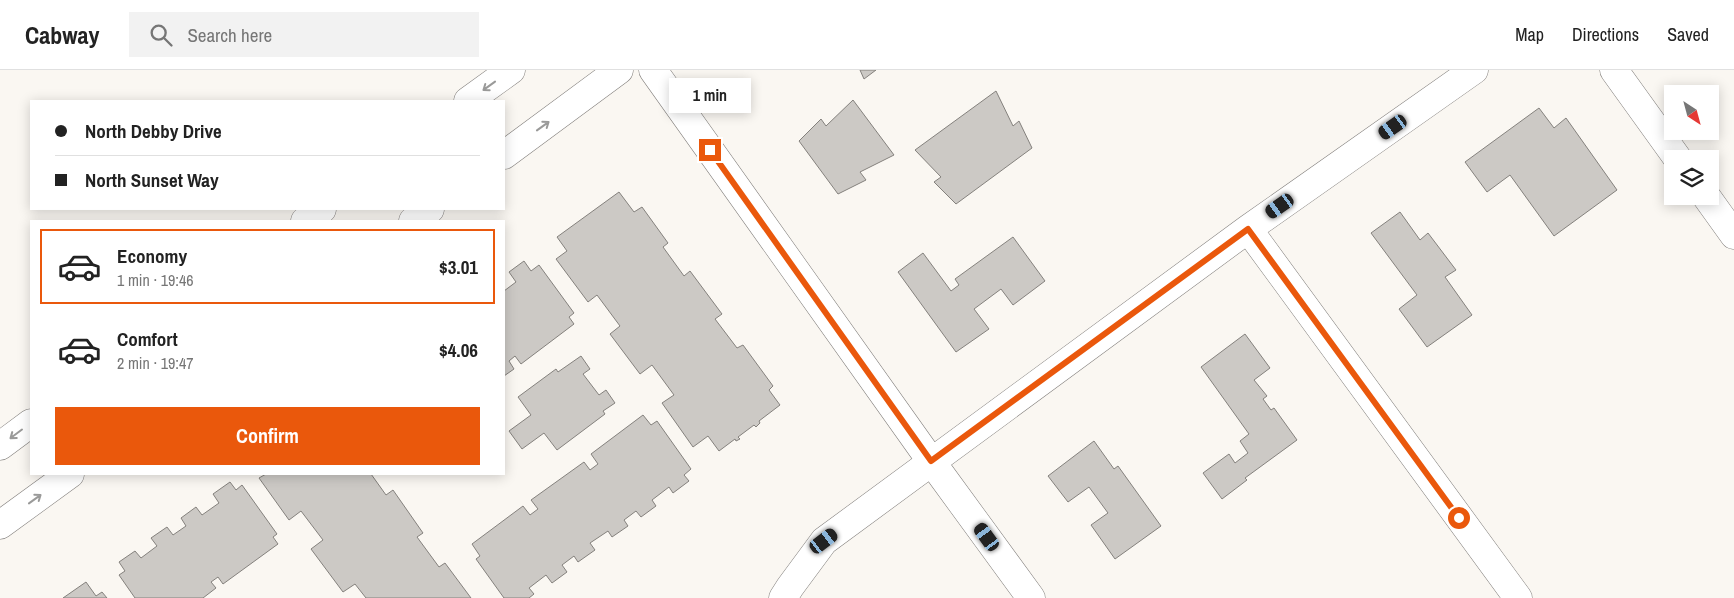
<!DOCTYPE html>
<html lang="en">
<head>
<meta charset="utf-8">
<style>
  :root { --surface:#fff; --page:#f2f2f2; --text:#222; --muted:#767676; --line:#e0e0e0; --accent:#ea580c }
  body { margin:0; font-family:"Archivo Narrow",sans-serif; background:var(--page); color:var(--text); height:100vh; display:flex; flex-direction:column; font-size:19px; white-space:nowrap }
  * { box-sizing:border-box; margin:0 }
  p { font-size:16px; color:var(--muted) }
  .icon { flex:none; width:28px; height:28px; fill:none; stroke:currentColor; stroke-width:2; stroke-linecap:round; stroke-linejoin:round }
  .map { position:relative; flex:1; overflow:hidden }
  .details { position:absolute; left:30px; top:150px; width:475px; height:255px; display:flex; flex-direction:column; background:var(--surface); border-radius:0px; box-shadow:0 2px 12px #0003 }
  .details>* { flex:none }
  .banner { position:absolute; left:30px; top:30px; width:475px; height:110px; border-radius:0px; box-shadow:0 2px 12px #0003; display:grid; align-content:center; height:110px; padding:0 25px; background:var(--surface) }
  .needle { width:32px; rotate:144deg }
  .fabs { position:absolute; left:1664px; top:15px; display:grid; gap:10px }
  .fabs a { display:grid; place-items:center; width:55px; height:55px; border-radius:0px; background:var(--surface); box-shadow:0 2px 12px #0003; font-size:25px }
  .end { position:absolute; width:22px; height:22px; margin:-11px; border:6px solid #ea580c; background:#fff; box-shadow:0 0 0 2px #fff }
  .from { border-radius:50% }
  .bubble { position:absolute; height:35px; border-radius:0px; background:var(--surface); box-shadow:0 2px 12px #0003; font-size:16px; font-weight:800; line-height:35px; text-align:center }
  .car { position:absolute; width:15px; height:30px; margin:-15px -8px; border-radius:6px; box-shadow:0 0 4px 1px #0007; background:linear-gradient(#222 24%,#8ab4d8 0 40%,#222 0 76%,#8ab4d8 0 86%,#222 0) }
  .banner b { display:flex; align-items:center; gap:18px; height:48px; font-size:19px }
  .banner b+b { border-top:1px solid var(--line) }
  .banner i { width:12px; height:12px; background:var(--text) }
  ul { padding:9px 0 0; list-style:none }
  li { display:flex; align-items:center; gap:15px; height:75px; margin:0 10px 8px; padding:0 15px; border:2px solid transparent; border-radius:0px }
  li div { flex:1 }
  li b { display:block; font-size:19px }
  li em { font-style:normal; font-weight:800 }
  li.on { border-color:var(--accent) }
  li>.icon { width:45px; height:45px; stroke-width:1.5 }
  .action { display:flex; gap:10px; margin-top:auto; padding:10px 25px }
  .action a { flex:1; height:58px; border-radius:0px; background:var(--accent); color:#fff; font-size:20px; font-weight:800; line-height:58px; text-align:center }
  header { display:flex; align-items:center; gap:30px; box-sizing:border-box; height:70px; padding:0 25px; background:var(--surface); border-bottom:1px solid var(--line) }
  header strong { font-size:24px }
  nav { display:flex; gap:28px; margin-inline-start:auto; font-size:18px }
  .search { width:350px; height:45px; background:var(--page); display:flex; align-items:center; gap:12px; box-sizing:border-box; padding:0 18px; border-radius:0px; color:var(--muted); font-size:19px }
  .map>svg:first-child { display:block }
</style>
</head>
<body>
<header>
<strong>Cabway</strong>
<div class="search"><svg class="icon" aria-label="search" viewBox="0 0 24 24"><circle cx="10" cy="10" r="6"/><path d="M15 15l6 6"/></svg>Search here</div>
<nav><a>Map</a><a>Directions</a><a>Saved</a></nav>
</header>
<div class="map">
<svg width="1734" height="528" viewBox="0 0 1734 528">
  <rect width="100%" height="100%" fill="#faf7f2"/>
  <path fill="#ccc9c5" stroke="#84817d" d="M 860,0 L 876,0 L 864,9 Z
    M 996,21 L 1013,56 L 1019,51 L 1032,78 L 956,134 L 934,112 L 941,107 L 915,80 Z
    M 853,30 L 894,85 L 860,102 L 866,110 L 838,124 L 799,71 L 821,49 L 826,56 Z
    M 1539,38 L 1554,58 L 1566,48 L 1617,120 L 1554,166 L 1510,105 L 1487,122 L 1465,92 Z
    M 619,122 L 634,142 L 642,137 L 668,173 L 663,177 L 684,206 L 690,201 L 722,244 L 715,249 L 737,278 L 743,275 L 773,316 L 769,320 L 780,335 L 759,351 L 760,353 L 756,357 L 754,355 L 738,367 L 740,369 L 736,371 L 735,369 L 719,381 L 708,366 L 693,377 L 662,333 L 674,325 L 652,295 L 640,304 L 610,264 L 620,256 L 597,225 L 588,232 L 556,189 L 567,181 L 557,167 Z
    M 1400,142 L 1420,170 L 1428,163 L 1456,200 L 1445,207 L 1472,245 L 1427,277 L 1399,239 L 1417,225 L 1371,163 Z
    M 1013,167 L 1045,211 L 1013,235 L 1001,219 L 974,239 L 989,259 L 956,282 L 898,202 L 923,183 L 951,221 L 959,215 L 955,209 Z
    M 524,191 L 531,201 L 539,195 L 574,243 L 569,247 L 574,254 L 521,294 L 515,286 L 509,291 L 514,299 L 504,306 L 504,221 L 516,212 L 509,202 Z
    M 1245,264 L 1270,298 L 1254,310 L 1267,326 L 1263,329 L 1271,340 L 1274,338 L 1297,370 L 1245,408 L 1247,410 L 1222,429 L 1203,403 L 1229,384 L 1235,393 L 1248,383 L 1240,371 L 1249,364 L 1201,297 Z
    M 581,286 L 590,299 L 583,304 L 599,325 L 606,320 L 615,333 L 603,341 L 605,344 L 557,380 L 544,363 L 522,379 L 509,361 L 531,345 L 518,327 L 556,299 L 558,302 Z
    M 643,345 L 651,355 L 657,351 L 691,399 L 684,405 L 689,411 L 673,423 L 669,417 L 652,430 L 656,436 L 641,447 L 636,441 L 624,450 L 628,456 L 612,467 L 608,461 L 590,473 L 595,480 L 578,492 L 574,486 L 562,495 L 567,502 L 552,513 L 546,505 L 529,518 L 534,524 L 529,528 L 504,528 L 476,489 L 480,486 L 472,474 L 523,436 L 530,445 L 538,439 L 531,430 L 584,392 L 590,400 L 598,394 L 591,384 Z
    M 1094,371 L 1114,399 L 1118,396 L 1161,456 L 1115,489 L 1091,455 L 1108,443 L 1089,417 L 1068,432 L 1048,406 Z
    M 266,404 L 371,404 L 386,425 L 393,420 L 423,463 L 417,467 L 439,497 L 445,493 L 471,528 L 366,528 L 355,514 L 343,522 L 311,479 L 323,470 L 301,441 L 289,450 L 259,408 Z
    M 230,412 L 236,420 L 242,415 L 277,464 L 273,467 L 278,474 L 223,514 L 218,507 L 211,512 L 216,518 L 203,528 L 135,528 L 119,505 L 125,501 L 119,492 L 135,481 L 141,488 L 157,476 L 151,468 L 167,457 L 173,465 L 186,456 L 181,448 L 196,437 L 202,445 L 219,433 L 213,424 Z
    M 86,512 L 96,526 L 102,522 L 107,528 L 63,528 Z"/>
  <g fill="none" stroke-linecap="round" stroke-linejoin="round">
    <defs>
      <path id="street" d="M 653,0 L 931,391 L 1031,528
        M 1614,0 L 1678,89
        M 1706,126 L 1734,165
        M 1248,159 L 1518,528
        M 783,528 L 790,517 L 824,471 L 1248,159 L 1474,0"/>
      <path id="secondary" d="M 468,31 L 511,0
        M 504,85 L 619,0
        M 305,151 L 322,139
        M 413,151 L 430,139
        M 0,376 L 31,353
        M 0,455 L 70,404"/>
    </defs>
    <use href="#street" stroke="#817e7b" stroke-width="29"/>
    <use href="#secondary" stroke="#817e7b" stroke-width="29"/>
    <use href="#street" stroke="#fff" stroke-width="28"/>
    <use href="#secondary" stroke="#fff" stroke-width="28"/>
  </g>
  <defs><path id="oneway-shaft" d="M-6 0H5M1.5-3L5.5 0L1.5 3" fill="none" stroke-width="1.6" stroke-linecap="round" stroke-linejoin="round" transform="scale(1.25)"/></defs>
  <g stroke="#9a9a99">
    <use href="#oneway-shaft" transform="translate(489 16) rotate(144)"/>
    <use href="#oneway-shaft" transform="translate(543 56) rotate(-36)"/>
    <use href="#oneway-shaft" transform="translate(16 364) rotate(143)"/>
    <use href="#oneway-shaft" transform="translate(35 429) rotate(-36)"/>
  </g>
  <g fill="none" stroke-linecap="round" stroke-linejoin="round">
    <path stroke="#ea580c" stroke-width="6" d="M 710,80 L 931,391 L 1248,159 L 1459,448"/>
  </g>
</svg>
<div class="fabs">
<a><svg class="needle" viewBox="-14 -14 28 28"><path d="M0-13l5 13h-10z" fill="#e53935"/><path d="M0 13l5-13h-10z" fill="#767676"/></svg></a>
<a><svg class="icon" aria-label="layers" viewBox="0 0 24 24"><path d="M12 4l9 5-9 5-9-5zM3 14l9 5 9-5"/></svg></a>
</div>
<i class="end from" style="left:1459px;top:448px"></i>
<i class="end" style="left:710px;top:80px"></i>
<div class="bubble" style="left:669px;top:8px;width:82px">1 min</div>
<i class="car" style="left:1393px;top:57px;rotate:235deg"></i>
<i class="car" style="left:1280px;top:136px;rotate:235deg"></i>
<i class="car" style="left:987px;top:467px;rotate:324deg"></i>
<i class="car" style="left:824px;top:471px;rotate:53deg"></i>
<div class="banner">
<b><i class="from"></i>North Debby Drive</b>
<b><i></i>North Sunset Way</b>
</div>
<section class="details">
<ul>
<li class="on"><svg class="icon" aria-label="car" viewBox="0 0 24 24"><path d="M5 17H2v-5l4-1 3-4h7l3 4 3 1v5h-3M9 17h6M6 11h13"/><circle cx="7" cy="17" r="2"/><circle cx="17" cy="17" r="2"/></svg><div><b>Economy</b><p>1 min · 19:46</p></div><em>$3.01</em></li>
<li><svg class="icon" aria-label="car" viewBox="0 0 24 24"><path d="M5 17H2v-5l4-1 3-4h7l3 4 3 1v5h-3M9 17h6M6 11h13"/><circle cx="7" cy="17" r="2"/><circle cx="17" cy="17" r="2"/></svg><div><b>Comfort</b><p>2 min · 19:47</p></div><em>$4.06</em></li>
</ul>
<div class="action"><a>Confirm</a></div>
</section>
</div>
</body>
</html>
